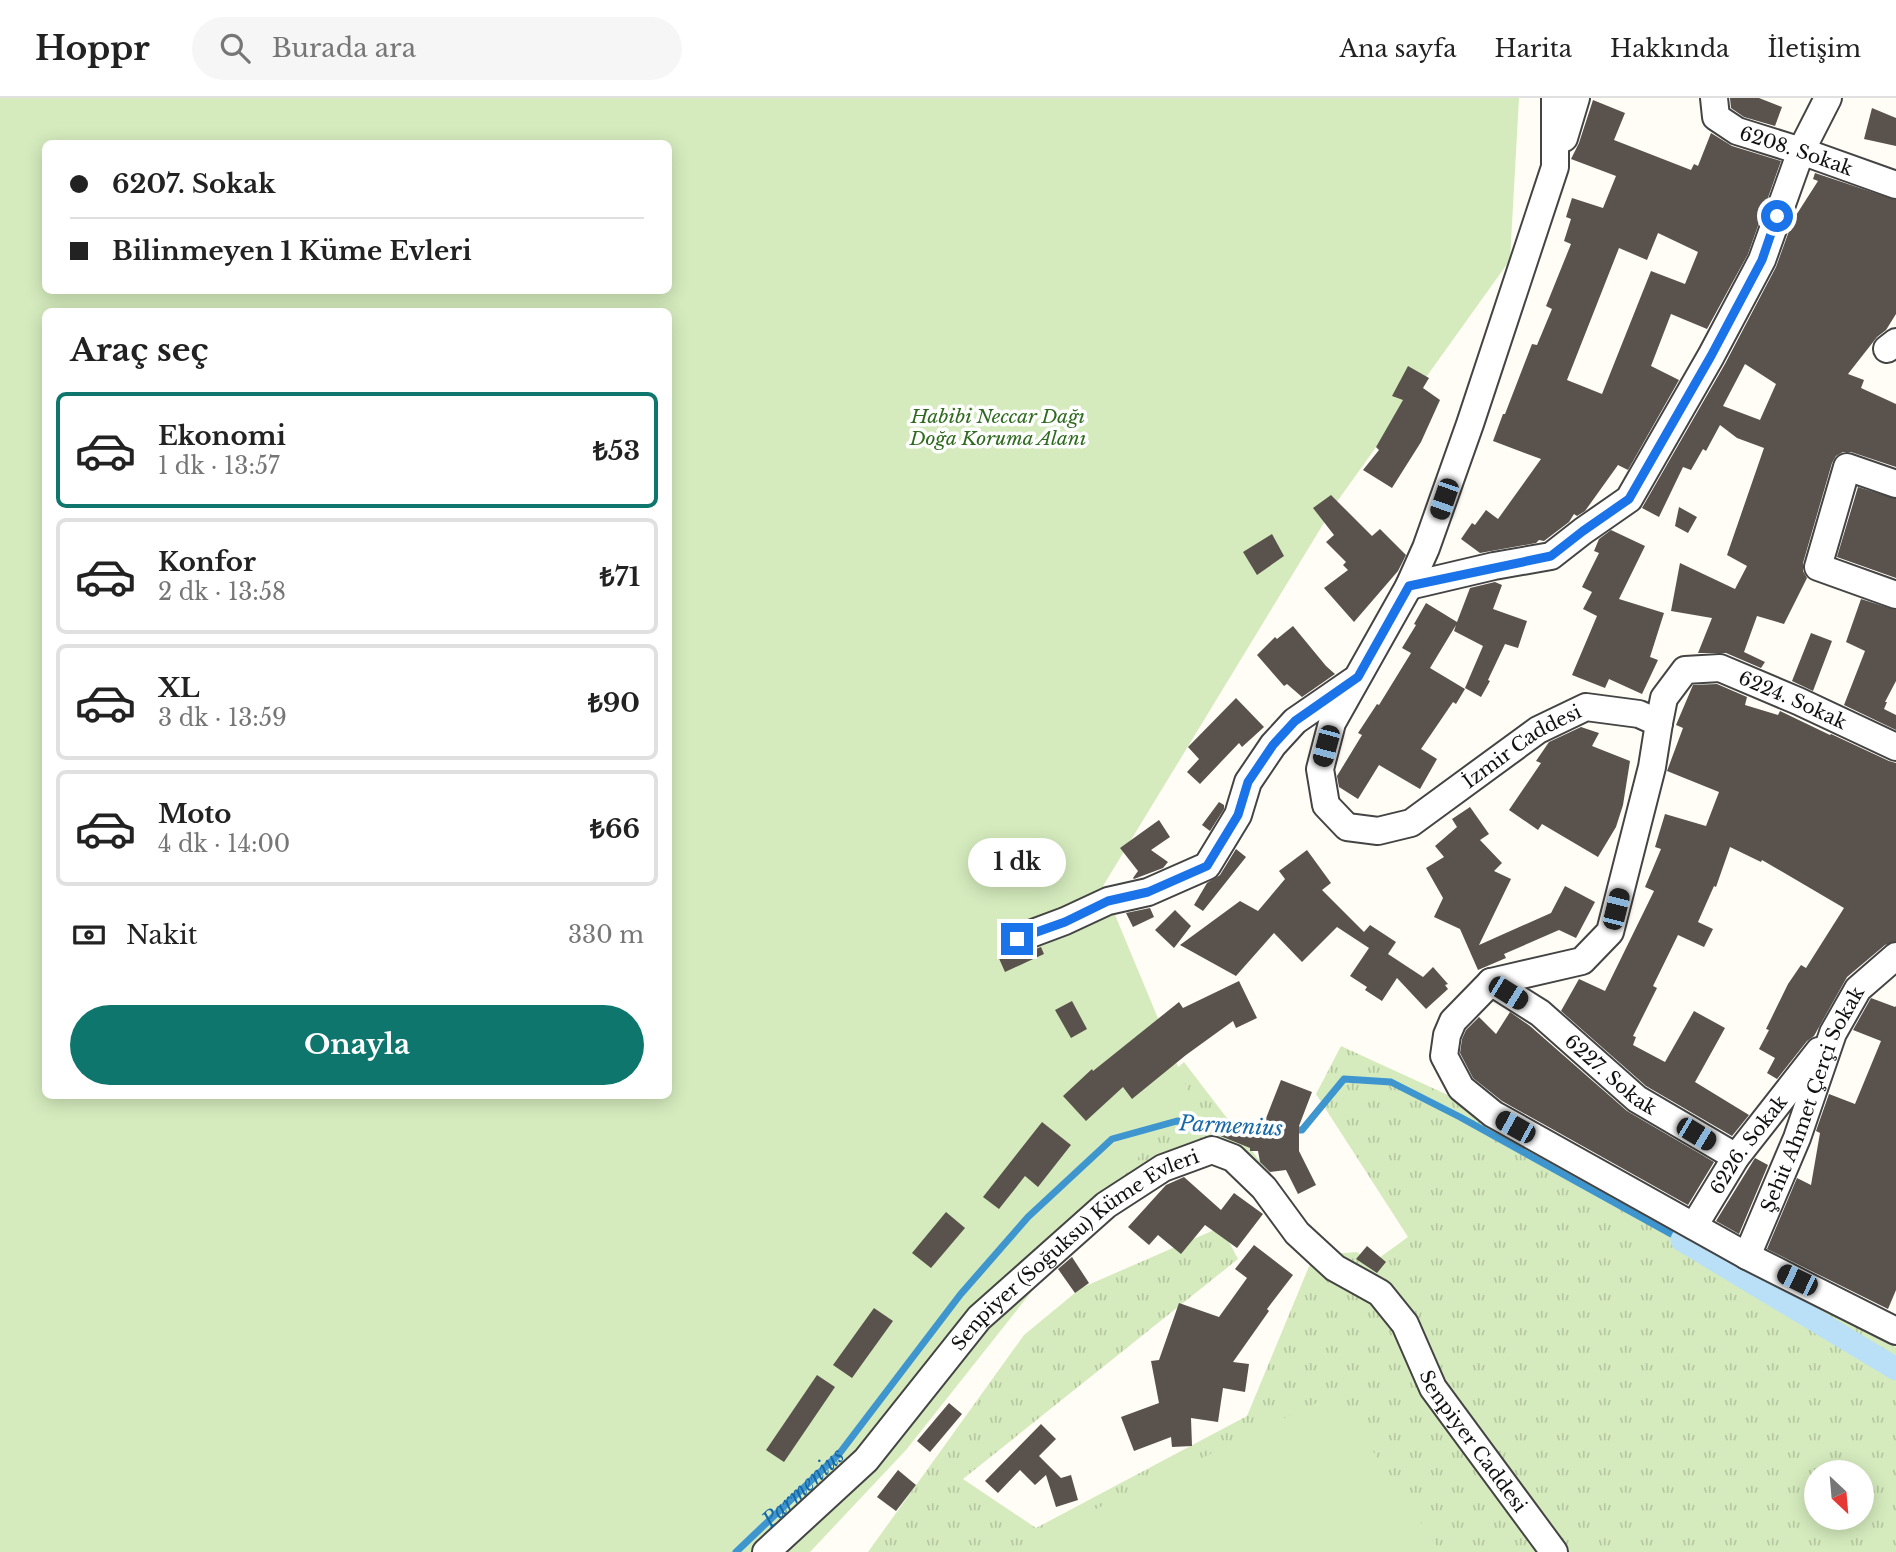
<!DOCTYPE html>
<html lang="tr">
<head>
<meta charset="utf-8">
<style>
  :root { --surface:#fff; --page:#f6f6f6; --text:#222; --muted:#767676; --line:#e0e0e0; --accent:#0f766e }
  body { margin:0; font-family:"Libre Baskerville",serif; background:var(--page); color:var(--text); height:100vh; display:flex; flex-direction:column; font-size:26px; white-space:nowrap }
  * { box-sizing:border-box; margin:0 }
  p { font-size:23px; color:var(--muted) }
  .icon { flex:none; width:38px; height:38px; fill:none; stroke:currentColor; stroke-width:2; stroke-linecap:round; stroke-linejoin:round }
  .map { position:relative; flex:1; overflow:hidden }
  .panel { position:absolute; left:42px; top:210px; width:630px; height:791px; display:flex; flex-direction:column; background:var(--surface); border-radius:10px; box-shadow:0 4px 18px #0003 }
  .panel>* { flex:none }
  .guide { position:absolute; left:42px; top:42px; width:630px; height:154px; border-radius:10px; box-shadow:0 4px 18px #0003; display:grid; align-content:center; height:154px; padding:0 28px; background:var(--surface) }
  .needle { width:46px; rotate:154deg }
  .buttons { position:absolute; left:1804px; top:1362px; display:grid; gap:14px }
  .buttons a { display:grid; place-items:center; width:70px; height:70px; border-radius:50%; background:var(--surface); box-shadow:0 4px 18px #0003; font-size:35px }
  .end { position:absolute; width:32px; height:32px; margin:-16px; border:9px solid #1a73e8; background:#fff; box-shadow:0 0 0 4px #fff }
  .from { border-radius:50% }
  .bubble { position:absolute; height:49px; border-radius:24px; background:var(--surface); box-shadow:0 4px 18px #0003; font-size:23px; font-weight:700; line-height:49px; text-align:center }
  .car { position:absolute; width:21px; height:42px; margin:-21px -10px; border-radius:9px; box-shadow:0 0 5px 2px #0007; background:linear-gradient(#222 24%,#8ab4d8 0 40%,#222 0 76%,#8ab4d8 0 86%,#222 0) }
  .guide b { display:flex; align-items:center; gap:24px; height:66px; font-size:26px }
  .guide b+b { border-top:2px solid var(--line) }
  .guide i { width:18px; height:18px; background:var(--text) }
  ul { padding:0; list-style:none }
  li { display:flex; align-items:center; gap:21px; height:116px; margin:0 14px 10px; padding:0 14px; border:4px solid var(--line); border-radius:10px }
  li div { flex:1 }
  li b { display:block; font-size:26px }
  li em { font-style:normal; font-weight:700 }
  li.active { border-color:var(--accent) }
  li>.icon { width:63px; height:63px; stroke-width:1.5 }
  h2 { padding:0 28px; font-size:32px; line-height:84px }
  .pay { display:flex; align-items:center; gap:18px; height:77px; padding:0 28px; font-size:26px }
  .pay p { margin-inline-start:auto }
  .button { display:flex; gap:14px; margin-top:auto; padding:14px 28px }
  .button a { flex:1; height:80px; border-radius:42px; background:var(--accent); color:#fff; font-size:28px; font-weight:700; line-height:80px; text-align:center }
  header { display:flex; align-items:center; gap:42px; box-sizing:border-box; height:98px; padding:0 35px; background:var(--surface); border-bottom:2px solid var(--line) }
  header strong { font-size:33px }
  nav { display:flex; gap:38px; margin-inline-start:auto; font-size:24px }
  .search { width:490px; height:63px; background:var(--page); display:flex; align-items:center; gap:18px; box-sizing:border-box; padding:0 24px; border-radius:38px; color:var(--muted); font-size:26px }
  .map>svg:first-child { display:block }
</style>
</head>
<body>
<header>
<strong>Hoppr</strong>
<div class="search"><svg class="icon" aria-label="search" viewBox="0 0 24 24"><circle cx="10" cy="10" r="6"/><path d="M15 15l6 6"/></svg>Burada ara</div>
<nav><a>Ana sayfa</a><a>Harita</a><a>Hakkında</a><a>İletişim</a></nav>
</header>
<div class="map">
<svg width="1896" height="1454" viewBox="0 0 1896 1454">
  <defs>
    <pattern id="grass-tufts" width="24" height="20" patternUnits="userSpaceOnUse" patternTransform="scale(1.75)"><rect width="24" height="20" fill="#d5ebbd"/><path d="M3 7l-1-3M5 7V3M7 7l1-3M15 17l-1-3M17 17v-4M19 17l1-3" fill="none" stroke="#b6c8a1"/></pattern>
  </defs>
  <rect width="100%" height="100%" fill="#fffdf5"/>
  <path fill="url(#grass-tufts)" fill-rule="evenodd" d="M 1341,948 L 1476,1010 L 1896,1249 L 1896,1454 L 868,1454 L 1024,1237 L 1081,1190 L 1221,1129 L 1238,1161 L 963,1381 L 1036,1430 L 1247,1318 L 1310,1166 L 1215,1054 L 1188,1055 L 713,1454 L 1008,1123 L 1184,964 L 1331,1156 L 1357,1154 L 1372,1165 L 1408,1139 L 1316,996 ZM 1816,1374 L 1862,1374 L 1862,1419 L 1816,1419 Z"/>
  <path fill="#d5ebbd" fill-rule="evenodd" d="M 0,0 L 1519,0 L 1510,162 L 1336,405 L 1103,788 L 1189,995 L 906,1352 L 810,1454 L 0,1454 ZM 46,46 L 668,46 L 668,192 L 46,192 ZM 46,214 L 668,214 L 668,998 L 46,998 Z
    M 1335,1296 L 1440,1454 L 943,1454 L 946,1450 L 1015,1450 Z"/>
  <g fill="none" stroke-linecap="round" stroke-linejoin="round">
    <g stroke="#3f96cf" stroke-width="7">
      <path d="M 1292,1032 L 1302,1032 L 1344,981 L 1391,984 L 1460,1019 L 1682,1142"/>
      <path id="s1" d="M 736,1454 L 839,1356 L 960,1197 L 1028,1119 L 1112,1041 L 1177,1023 L 1270,1030"/>
    </g>
    <path stroke="#b9e0f7" stroke-width="23" d="M 1682,1142 L 1896,1271"/>
  </g>
  <path fill="#5a524d" fill-rule="evenodd" d="M 1730,0 L 1759,0 L 1782,9 L 1775,28 L 1744,19 L 1731,10 Z
    M 1593,2 L 1625,15 L 1614,42 L 1691,72 L 1694,66 L 1698,68 L 1711,35 L 1732,48 L 1781,63 L 1748,156 L 1707,231 L 1671,216 L 1651,268 L 1679,282 L 1628,372 L 1618,367 L 1585,413 L 1577,418 L 1574,416 L 1569,424 L 1544,443 L 1539,442 L 1536,445 L 1480,455 L 1461,441 L 1472,425 L 1475,427 L 1486,412 L 1498,421 L 1541,361 L 1493,343 L 1503,316 L 1505,316 L 1532,246 L 1537,247 L 1552,211 L 1546,208 L 1571,146 L 1564,143 L 1571,121 L 1566,119 L 1572,100 L 1603,110 L 1616,78 L 1571,61 L 1579,45 ZM 1658,135 L 1698,154 L 1685,186 L 1651,173 L 1602,296 L 1567,282 L 1619,150 L 1647,162 Z
    M 1872,10 L 1896,20 L 1896,48 L 1864,41 Z
    M 1815,75 L 1896,102 L 1896,216 L 1886,232 L 1877,239 L 1848,276 L 1864,282 L 1861,290 L 1896,306 L 1896,369 L 1851,354 L 1843,354 L 1836,358 L 1832,365 L 1803,465 L 1803,473 L 1807,480 L 1784,526 L 1757,518 L 1744,554 L 1765,564 L 1761,570 L 1726,555 L 1698,555 L 1712,520 L 1671,513 L 1680,465 L 1735,491 L 1747,468 L 1727,457 L 1764,350 L 1737,340 L 1720,327 L 1706,353 L 1703,351 L 1691,372 L 1683,369 L 1659,419 L 1642,410 L 1725,266 L 1776,169 L 1793,122 L 1818,83 L 1813,81 ZM 1745,266 L 1776,286 L 1760,322 L 1723,308 Z
    M 1408,268 L 1429,280 L 1423,290 L 1440,302 L 1421,344 L 1392,390 L 1363,372 L 1379,352 L 1376,349 L 1403,302 L 1392,298 Z
    M 1858,389 L 1896,401 L 1896,480 L 1837,459 Z
    M 1331,397 L 1372,438 L 1380,431 L 1406,457 L 1398,473 L 1354,524 L 1324,490 L 1348,472 L 1343,467 L 1346,464 L 1326,444 L 1334,437 L 1313,410 Z
    M 1679,409 L 1697,419 L 1688,435 L 1675,428 Z
    M 1611,432 L 1645,448 L 1619,501 L 1664,515 L 1650,559 L 1658,562 L 1642,596 L 1609,581 L 1605,590 L 1572,577 L 1597,518 L 1583,511 L 1592,494 L 1582,489 L 1599,455 L 1594,453 L 1599,441 Z
    M 1272,436 L 1284,458 L 1257,477 L 1243,454 Z
    M 1495,484 L 1502,487 L 1493,511 L 1527,523 L 1518,550 L 1505,546 L 1488,582 L 1490,583 L 1481,599 L 1465,590 L 1483,548 L 1454,533 L 1456,527 L 1430,570 L 1465,591 L 1456,606 L 1453,604 L 1421,651 L 1437,661 L 1420,691 L 1379,667 L 1358,701 L 1339,689 L 1337,678 L 1362,637 L 1358,635 L 1377,606 L 1379,607 L 1411,555 L 1402,550 L 1416,527 L 1414,526 L 1426,505 L 1457,524 L 1470,490 Z
    M 1861,501 L 1896,512 L 1896,583 L 1885,604 L 1887,604 L 1884,611 L 1896,617 L 1896,632 L 1844,607 L 1865,553 L 1846,544 Z
    M 1293,528 L 1326,568 L 1335,576 L 1302,599 L 1287,586 L 1284,588 L 1257,557 L 1275,539 L 1277,541 Z
    M 1811,535 L 1832,543 L 1813,593 L 1792,583 Z
    M 1717,586 L 1747,599 L 1745,607 L 1778,617 L 1780,613 L 1830,637 L 1831,636 L 1889,663 L 1896,665 L 1896,843 L 1885,847 L 1847,879 L 1814,938 L 1807,943 L 1777,981 L 1767,975 L 1775,960 L 1759,951 L 1769,932 L 1766,931 L 1788,886 L 1801,867 L 1806,870 L 1844,810 L 1762,762 L 1761,764 L 1730,749 L 1716,789 L 1714,788 L 1698,824 L 1713,831 L 1704,849 L 1678,837 L 1653,888 L 1657,890 L 1633,938 L 1636,939 L 1633,947 L 1665,964 L 1694,913 L 1725,930 L 1695,984 L 1749,1017 L 1732,1038 L 1646,988 L 1561,913 L 1579,881 L 1605,893 L 1654,793 L 1645,789 L 1661,751 L 1655,749 L 1665,716 L 1706,728 L 1719,694 L 1667,673 L 1683,630 L 1676,627 L 1693,587 Z
    M 1236,600 L 1264,629 L 1242,649 L 1239,645 L 1200,686 L 1187,674 L 1199,661 L 1188,649 Z
    M 1581,629 L 1599,635 L 1592,648 L 1630,663 L 1623,707 L 1616,729 L 1598,759 L 1542,726 L 1538,732 L 1509,712 L 1541,665 L 1536,663 L 1549,644 Z
    M 1219,704 L 1224,707 L 1224,711 L 1210,733 L 1202,727 Z
    M 1470,709 L 1489,736 L 1480,742 L 1502,765 L 1494,773 L 1511,781 L 1479,847 L 1551,815 L 1565,788 L 1595,804 L 1576,840 L 1559,832 L 1504,856 L 1506,860 L 1478,872 L 1460,831 L 1434,819 L 1443,800 L 1426,770 L 1444,759 L 1435,748 L 1457,729 L 1452,721 Z
    M 1159,722 L 1170,739 L 1151,752 L 1168,764 L 1163,770 L 1134,781 L 1133,780 L 1138,773 L 1120,750 Z
    M 1236,751 L 1246,759 L 1203,813 L 1194,807 L 1207,785 L 1220,777 Z
    M 1307,752 L 1331,785 L 1322,792 L 1364,834 L 1370,827 L 1396,844 L 1388,856 L 1423,879 L 1433,869 L 1448,886 L 1445,887 L 1448,891 L 1426,911 L 1397,880 L 1382,903 L 1365,892 L 1367,889 L 1350,878 L 1369,850 L 1337,829 L 1302,864 L 1274,835 L 1236,878 L 1180,847 L 1240,803 L 1258,813 L 1285,781 L 1279,773 Z
    M 1150,810 L 1154,819 L 1133,829 L 1126,815 Z
    M 1175,812 L 1191,828 L 1174,850 L 1155,832 Z
    M 1041,849 L 1044,856 L 1005,874 L 997,856 L 1006,852 L 1014,856 L 1022,856 Z
    M 1239,883 L 1257,920 L 1236,930 L 1233,923 L 1186,957 L 1132,1001 L 1123,989 L 1086,1023 L 1063,998 L 1092,971 L 1093,973 L 1179,904 L 1183,910 Z
    M 1871,900 L 1895,909 L 1896,908 L 1896,1192 L 1888,1211 L 1767,1151 L 1797,1080 L 1811,1087 L 1820,1035 L 1816,1033 L 1829,996 L 1855,1006 L 1881,943 L 1853,932 Z
    M 1072,903 L 1087,931 L 1071,940 L 1055,912 Z
    M 1510,914 L 1530,928 L 1627,1013 L 1714,1064 L 1688,1107 L 1502,1003 L 1473,980 L 1460,955 L 1462,941 L 1466,932 L 1479,919 L 1496,936 Z
    M 1281,982 L 1312,994 L 1299,1028 L 1299,1053 L 1316,1087 L 1298,1096 L 1286,1072 L 1270,1074 L 1260,1064 L 1258,1053 L 1250,1053 L 1250,1050 L 1218,1037 L 1220,1027 L 1261,1033 Z
    M 1042,1024 L 1071,1047 L 1038,1089 L 1025,1078 L 999,1111 L 983,1099 Z
    M 1755,1060 L 1768,1067 L 1739,1136 L 1716,1123 Z
    M 1184,1079 L 1221,1112 L 1234,1095 L 1263,1116 L 1237,1150 L 1205,1127 L 1181,1156 L 1158,1137 L 1149,1147 L 1128,1129 L 1166,1087 Z
    M 946,1114 L 965,1130 L 931,1170 L 912,1155 Z
    M 1254,1147 L 1293,1177 L 1267,1211 L 1269,1213 L 1233,1264 L 1249,1266 L 1245,1294 L 1223,1290 L 1218,1324 L 1191,1320 L 1192,1348 L 1172,1349 L 1171,1339 L 1134,1353 L 1121,1319 L 1159,1305 L 1151,1263 L 1159,1262 L 1179,1205 L 1219,1219 L 1247,1180 L 1235,1171 Z
    M 1367,1148 L 1386,1164 L 1377,1175 L 1356,1161 Z
    M 1072,1159 L 1089,1185 L 1075,1195 L 1058,1171 Z
    M 874,1210 L 893,1223 L 852,1280 L 833,1267 Z
    M 817,1277 L 835,1289 L 784,1364 L 766,1352 Z
    M 949,1305 L 962,1316 L 930,1354 L 917,1343 Z
    M 1041,1326 L 1056,1341 L 1039,1358 L 1061,1380 L 1071,1377 L 1078,1402 L 1056,1409 L 1046,1377 L 1035,1387 L 1020,1372 L 998,1395 L 985,1383 Z
    M 898,1372 L 916,1387 L 896,1413 L 877,1399 Z"/>
  <g fill="none" stroke-linecap="round" stroke-linejoin="round">
    <defs>
      <g id="minor">
        <path id="s2" d="M 1555,0 L 1555,69 L 1470,326 L 1426,450 L 1409,488 L 1332,625 L 1320,671 L 1326,707 L 1347,729 L 1378,733 L 1411,725 L 1538,632 L 1586,609 L 1639,616 L 1659,625 L 1652,669 L 1610,834 L 1582,863 L 1491,884 L 1453,923 L 1447,937 L 1444,958 L 1461,990 L 1493,1016 L 1747,1158 L 1896,1233"/>
        <path id="s3" d="M 1714,0 L 1716,19 L 1737,33 L 1801,53 L 1896,87"/>
        <path d="M 1564,40 L 1576,0"/>
        <path d="M 1887,251 L 1896,244"/>
        <path d="M 1896,386 L 1847,369 L 1818,469 L 1896,497"/>
        <path d="M 1409,488 L 1494,468 L 1551,458 L 1583,433 L 1629,401 L 1711,258 L 1762,162 L 1801,53 L 1828,0"/>
        <path id="s4" d="M 1659,625 L 1664,600 L 1685,572 L 1720,570 L 1798,603 L 1896,649"/>
        <path d="M 1017,841 L 1065,823 L 1108,803 L 1148,794 L 1207,768 L 1238,717 L 1248,684 L 1273,647 L 1295,623 L 1353,583"/>
        <path id="s5" d="M 1491,884 L 1540,915 L 1637,1001 L 1736,1059"/>
        <path id="s6" d="M 1694,1128 L 1736,1059 L 1819,953"/>
        <path id="s7" d="M 1747,1158 L 1797,1040 L 1833,935 L 1858,891 L 1896,858"/>
        <path id="s8" d="M 766,1454 L 866,1362 L 979,1220 L 1106,1107 L 1163,1070 L 1212,1052 L 1233,1060 L 1264,1090 L 1297,1135 L 1335,1170 L 1380,1195 L 1405,1226 L 1433,1290 L 1554,1454"/>
      </g>
    </defs>
    <use href="#minor" stroke="#444" stroke-width="30"/>
    <use href="#minor" stroke="#fff" stroke-width="26"/>
  </g>
  <g fill="none" stroke-linecap="round" stroke-linejoin="round">
    <path stroke="#1a73e8" stroke-width="9" d="M 1017,841 L 1065,824 L 1108,803 L 1148,794 L 1207,768 L 1238,717 L 1248,684 L 1273,647 L 1295,623 L 1358,579 L 1409,488 L 1551,458 L 1583,433 L 1629,401 L 1711,258 L 1762,162 L 1777,118"/>
  </g>
  <g text-anchor="middle" stroke-width="7" stroke-linejoin="round" paint-order="stroke">
    <g font-size="19" fill="#111" stroke="#fff">
      <text dy="7" stroke="none"><textPath href="#s3" startOffset="107">6208. Sokak</textPath></text>
      <text dy="7" stroke="none"><textPath href="#s4" startOffset="175">6224. Sokak</textPath></text>
      <text dy="7" stroke="none"><textPath href="#s2" startOffset="985">İzmir Caddesi</textPath></text>
      <text dy="7" stroke="none"><textPath href="#s5" startOffset="152">6227. Sokak</textPath></text>
      <text dy="7" stroke="none"><textPath href="#s7" startOffset="170">Şehit Ahmet Çerçi Sokak</textPath></text>
      <text dy="7" stroke="none"><textPath href="#s6" startOffset="98">6226. Sokak</textPath></text>
      <text dy="7" stroke="none"><textPath href="#s8" startOffset="436">Senpiyer (Soğuksu) Küme Evleri</textPath></text>
      <text dy="7" stroke="none"><textPath href="#s8" startOffset="1008">Senpiyer Caddesi</textPath></text>
    </g>
    <g font-size="19" font-style="italic" fill="#2f6b1f" stroke="#fff">
      <text x="998" y="325">Habibi Neccar Dağı<tspan x="998" dy="22">Doğa Koruma Alanı</tspan></text>
    </g>
    <g font-size="21" font-style="italic" fill="#1768a6" stroke="#fff">
      <text transform="translate(1231 1028) rotate(3)" y="7">Parmenius</text>
      <text dy="7" stroke="none"><textPath href="#s1" startOffset="93">Parmenius</textPath></text>
    </g>
  </g>
</svg>
<div class="buttons">
<a><svg class="needle" viewBox="-14 -14 28 28"><path d="M0-13l5 13h-10z" fill="#e53935"/><path d="M0 13l5-13h-10z" fill="#767676"/></svg></a>
</div>
<i class="end from" style="left:1777px;top:118px"></i>
<i class="end" style="left:1017px;top:841px"></i>
<div class="bubble" style="left:968px;top:740px;width:98px">1 dk</div>
<i class="car" style="left:1444px;top:401px;rotate:199deg"></i>
<i class="car" style="left:1326px;top:648px;rotate:195deg"></i>
<i class="car" style="left:1616px;top:811px;rotate:14deg"></i>
<i class="car" style="left:1508px;top:895px;rotate:122deg"></i>
<i class="car" style="left:1515px;top:1029px;rotate:299deg"></i>
<i class="car" style="left:1696px;top:1036px;rotate:121deg"></i>
<i class="car" style="left:1797px;top:1182px;rotate:296deg"></i>
<div class="guide">
<b><i class="from"></i>6207. Sokak</b>
<b><i></i>Bilinmeyen 1 Küme Evleri</b>
</div>
<section class="panel">
<h2>Araç seç</h2>
<ul>
<li class="active"><svg class="icon" aria-label="car" viewBox="0 0 24 24"><path d="M5 17H2v-5l4-1 3-4h7l3 4 3 1v5h-3M9 17h6M6 11h13"/><circle cx="7" cy="17" r="2"/><circle cx="17" cy="17" r="2"/></svg><div><b>Ekonomi</b><p>1 dk · 13:57</p></div><em>₺53</em></li>
<li><svg class="icon" aria-label="car" viewBox="0 0 24 24"><path d="M5 17H2v-5l4-1 3-4h7l3 4 3 1v5h-3M9 17h6M6 11h13"/><circle cx="7" cy="17" r="2"/><circle cx="17" cy="17" r="2"/></svg><div><b>Konfor</b><p>2 dk · 13:58</p></div><em>₺71</em></li>
<li><svg class="icon" aria-label="car" viewBox="0 0 24 24"><path d="M5 17H2v-5l4-1 3-4h7l3 4 3 1v5h-3M9 17h6M6 11h13"/><circle cx="7" cy="17" r="2"/><circle cx="17" cy="17" r="2"/></svg><div><b>XL</b><p>3 dk · 13:59</p></div><em>₺90</em></li>
<li><svg class="icon" aria-label="car" viewBox="0 0 24 24"><path d="M5 17H2v-5l4-1 3-4h7l3 4 3 1v5h-3M9 17h6M6 11h13"/><circle cx="7" cy="17" r="2"/><circle cx="17" cy="17" r="2"/></svg><div><b>Moto</b><p>4 dk · 14:00</p></div><em>₺66</em></li>
</ul>
<div class="pay"><svg class="icon" aria-label="cash" viewBox="0 0 24 24"><path d="M3 7h18v10H3z"/><circle cx="12" cy="12" r="2"/></svg>Nakit<p>330 m</p></div>
<div class="button"><a>Onayla</a></div>
</section>
</div>
</body>
</html>
